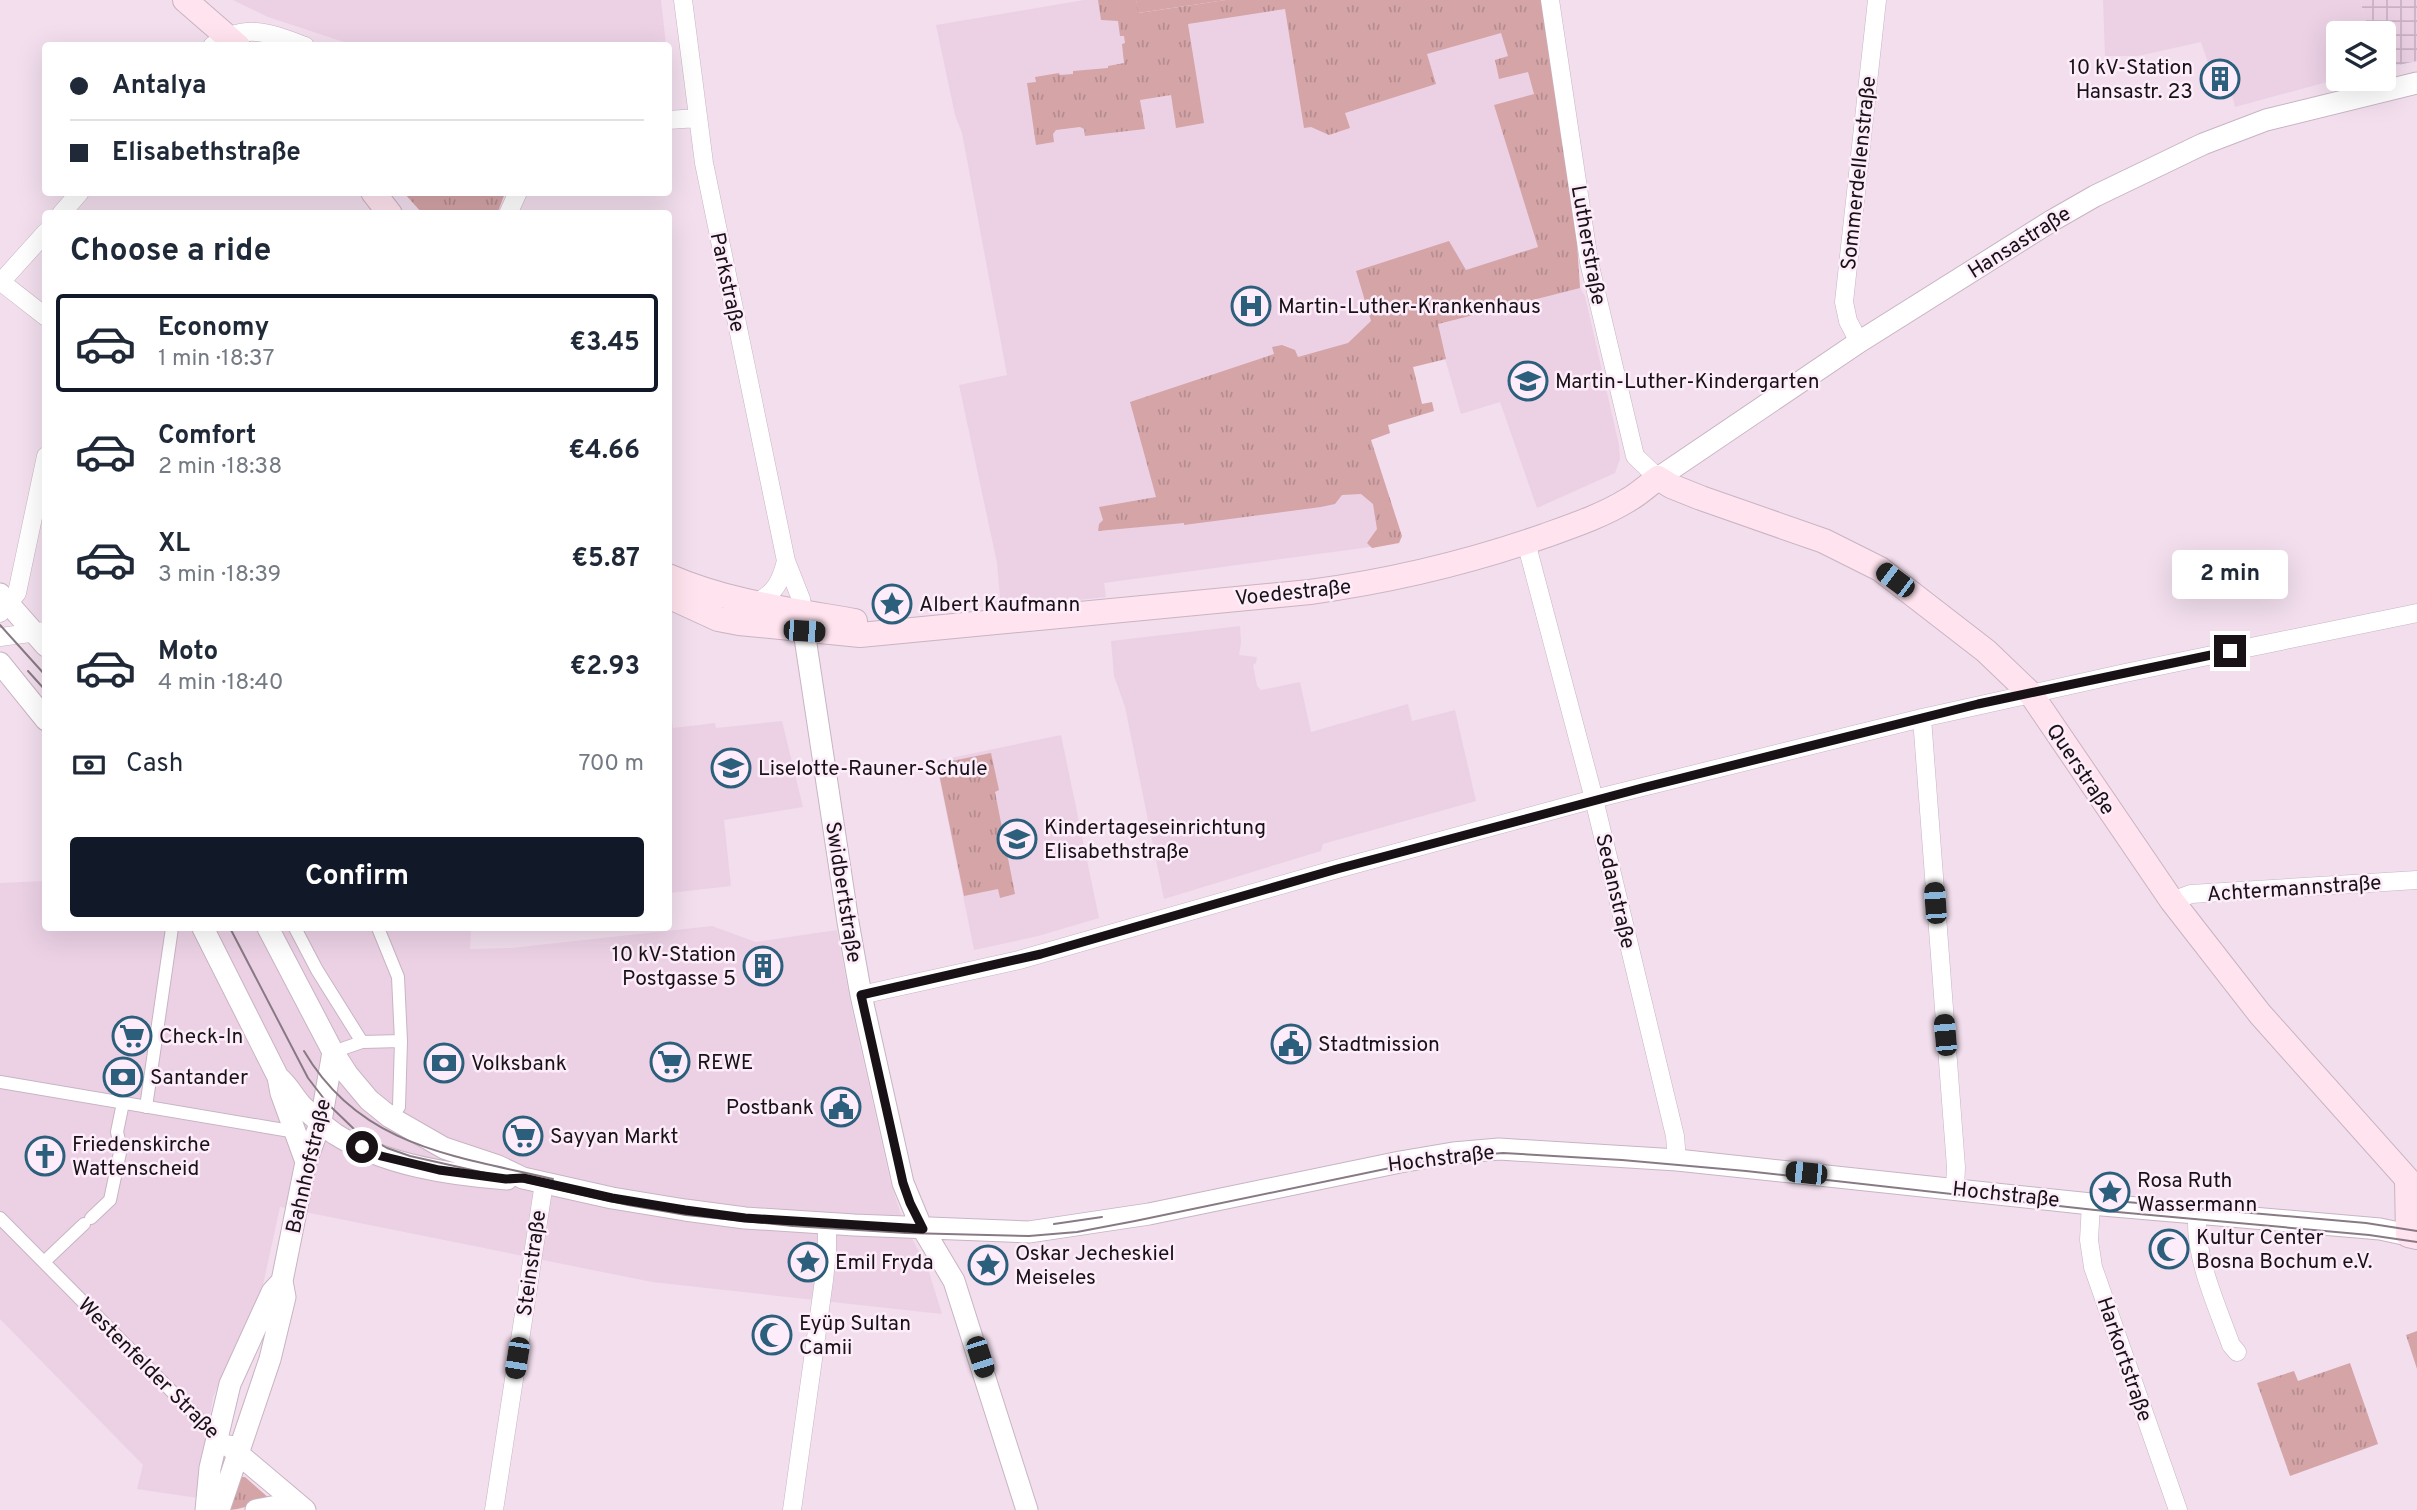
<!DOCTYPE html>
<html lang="en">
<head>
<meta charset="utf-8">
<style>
  :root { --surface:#fff; --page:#f2f2f3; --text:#1f2937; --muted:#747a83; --line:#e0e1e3; --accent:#111827 }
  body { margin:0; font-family:Overpass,sans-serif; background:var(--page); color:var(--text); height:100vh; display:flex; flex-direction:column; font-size:26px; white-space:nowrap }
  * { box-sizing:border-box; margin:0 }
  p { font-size:23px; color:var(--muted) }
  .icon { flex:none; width:38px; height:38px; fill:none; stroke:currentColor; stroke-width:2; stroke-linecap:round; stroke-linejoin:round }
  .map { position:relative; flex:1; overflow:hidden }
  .sheet { position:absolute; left:42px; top:210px; width:630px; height:721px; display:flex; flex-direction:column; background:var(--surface); border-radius:7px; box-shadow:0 7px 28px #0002 }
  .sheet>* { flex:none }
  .hud { position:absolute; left:42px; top:42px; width:630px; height:154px; border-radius:7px; box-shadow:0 7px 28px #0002; display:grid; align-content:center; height:154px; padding:0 28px; background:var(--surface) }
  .controls { position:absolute; left:2326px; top:21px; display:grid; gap:14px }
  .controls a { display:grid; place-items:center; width:70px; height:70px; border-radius:7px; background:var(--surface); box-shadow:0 7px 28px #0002; font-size:35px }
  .end { position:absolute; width:32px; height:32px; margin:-16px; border:9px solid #181217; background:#fff; box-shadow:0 0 0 4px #fff }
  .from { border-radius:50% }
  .bubble { position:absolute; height:49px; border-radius:7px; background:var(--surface); box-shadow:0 7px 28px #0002; font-size:23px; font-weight:700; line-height:49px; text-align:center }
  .car { position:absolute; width:21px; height:42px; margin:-21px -10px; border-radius:9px; box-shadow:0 0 5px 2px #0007; background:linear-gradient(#222 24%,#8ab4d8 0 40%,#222 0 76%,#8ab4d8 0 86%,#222 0) }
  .hud b { display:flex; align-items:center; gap:24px; height:66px; font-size:26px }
  .hud b+b { border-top:2px solid var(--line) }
  .hud i { width:18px; height:18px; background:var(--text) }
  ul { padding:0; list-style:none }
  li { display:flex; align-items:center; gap:21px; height:98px; margin:0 14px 10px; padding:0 14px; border:4px solid transparent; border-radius:7px }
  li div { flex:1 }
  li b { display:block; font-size:26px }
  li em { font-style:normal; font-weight:700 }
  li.current { border-color:var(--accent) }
  li>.icon { width:63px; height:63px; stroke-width:1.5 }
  h2 { padding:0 28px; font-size:32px; line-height:84px }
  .pay { display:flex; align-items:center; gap:18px; height:77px; padding:0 28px; font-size:26px }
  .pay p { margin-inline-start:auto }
  .action { display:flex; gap:14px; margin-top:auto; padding:14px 28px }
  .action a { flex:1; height:80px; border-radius:7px; background:var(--accent); color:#fff; font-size:28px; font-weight:700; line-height:80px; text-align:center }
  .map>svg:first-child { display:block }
</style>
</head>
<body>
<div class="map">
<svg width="2417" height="1510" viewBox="0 0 2417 1510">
  <defs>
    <pattern id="industrial-grid" width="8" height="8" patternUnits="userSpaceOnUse" patternTransform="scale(1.75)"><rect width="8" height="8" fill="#ecd1e5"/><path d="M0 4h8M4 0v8" fill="none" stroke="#cab2c4"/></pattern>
    <pattern id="grass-tufts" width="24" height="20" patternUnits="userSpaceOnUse" patternTransform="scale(1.75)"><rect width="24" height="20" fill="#d4a4a7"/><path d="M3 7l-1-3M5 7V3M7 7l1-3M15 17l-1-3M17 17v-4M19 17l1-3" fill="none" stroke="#b58c8f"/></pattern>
  </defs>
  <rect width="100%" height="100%" fill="#f2deed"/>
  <path fill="#ecd1e5" d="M 233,0 L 661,0 L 666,45 L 353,45 L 268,17 Z
    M 1084,0 L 1136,0 L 1139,13 L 1226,0 L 1541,0 L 1576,229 L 1580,288 L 1585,296 L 1619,445 L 1620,459 L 1615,473 L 1537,508 L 1500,402 L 1461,414 L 1445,359 L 1374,377 L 1390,433 L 1364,442 L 1392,544 L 1104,583 L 1106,597 L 1001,608 L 997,563 L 959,385 L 1007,375 L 962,133 L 955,115 L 936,25 Z
    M 2103,0 L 2360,0 L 2369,33 L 2338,33 L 2338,79 L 2235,107 L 2225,66 L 2210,69 L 2201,42 L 2138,56 L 2105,56 Z
    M 1240,626 L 1241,643 L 1239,655 L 1257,657 L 1256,663 L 1253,665 L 1257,686 L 1261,690 L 1300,682 L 1311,732 L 1408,704 L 1412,721 L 1455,710 L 1476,801 L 1323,844 L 1321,851 L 1164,899 L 1125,707 L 1114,676 L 1111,641 Z
    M 668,694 L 673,728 L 715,723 L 716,728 L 782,721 L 803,807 L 724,820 L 731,886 L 669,893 Z
    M 1061,735 L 1099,918 L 1038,936 L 974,950 L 936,761 Z
    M 45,881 L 46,928 L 471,928 L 470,949 L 511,948 L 712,926 L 756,942 L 837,930 L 850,1001 L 890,1180 L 902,1218 L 929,1272 L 942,1314 L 652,1282 L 280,1207 L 263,1285 L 213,1397 L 198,1498 L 137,1489 L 143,1465 L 0,1319 L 0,883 Z"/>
  <path fill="url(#industrial-grid)" d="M 2360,0 L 2417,0 L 2417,61 L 2384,68 L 2384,33 L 2369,33 Z"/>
  <path fill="url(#grass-tufts)" d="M 1098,0 L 1136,0 L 1139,13 L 1226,0 L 1541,0 L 1576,229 L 1580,288 L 1438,324 L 1446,359 L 1413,367 L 1422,404 L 1432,402 L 1434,411 L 1388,425 L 1390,433 L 1371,440 L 1402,536 L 1399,543 L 1372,548 L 1367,543 L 1377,529 L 1373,504 L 1361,494 L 1342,495 L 1335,504 L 1321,507 L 1184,525 L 1184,523 L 1098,531 L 1099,524 L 1103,520 L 1099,507 L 1156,497 L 1130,402 L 1274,354 L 1272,347 L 1282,345 L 1295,350 L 1298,357 L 1348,343 L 1371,321 L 1356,271 L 1449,241 L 1466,270 L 1538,247 L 1494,105 L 1534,94 L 1528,72 L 1499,79 L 1495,60 L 1508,56 L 1501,33 L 1427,54 L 1436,84 L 1345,113 L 1350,128 L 1329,135 L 1311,127 L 1304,128 L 1285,9 L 1188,24 L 1204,123 L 1176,128 L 1171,95 L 1140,100 L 1145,129 L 1085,136 L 1084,129 L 1080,127 L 1056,130 L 1053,134 L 1054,142 L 1036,145 L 1027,83 L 1036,82 L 1035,77 L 1059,73 L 1060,75 L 1073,74 L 1073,71 L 1108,68 L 1108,66 L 1124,63 L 1122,44 L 1125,43 L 1124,36 L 1120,36 L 1118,21 L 1101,20 Z
    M 404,193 L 505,193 L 497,214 L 422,213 Z
    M 991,753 L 999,790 L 995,792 L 1015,894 L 1000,898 L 998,889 L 964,896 L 937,764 Z
    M 2417,1331 L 2417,1369 L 2406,1335 Z
    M 2350,1363 L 2378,1444 L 2290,1476 L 2257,1383 L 2294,1371 L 2298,1381 Z
    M 240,1477 L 245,1477 L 270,1499 C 255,1503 241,1510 226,1510 Z"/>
  <path fill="#d4a4a7" d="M 1136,0 L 1226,0 L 1138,13 Z"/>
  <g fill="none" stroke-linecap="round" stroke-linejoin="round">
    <defs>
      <path id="pedestrian" d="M 295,928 L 317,970 L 362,1042
        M 378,928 L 398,977 L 401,1041 L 399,1107 L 390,1117
        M 333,1052 L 362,1042 L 401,1041
        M 0,1082 L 296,1132
        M 146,1107 L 172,928
        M 0,1218 L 217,1437
        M 91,1218 L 110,1200 L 121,1148 L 117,1132 L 123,1103
        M 44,1262 L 84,1224"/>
      <path id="minor" d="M 683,0 L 704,163 L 786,561 L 801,599 L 803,612
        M 1550,0 L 1589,262 L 1635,456 L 1658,478
        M 212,46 C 245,22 270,33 305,46
        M 668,120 L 698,118
        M 61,214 L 80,192
        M 508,214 L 518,192
        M 0,281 L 46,317
        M 1,282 L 46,232
        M 1859,342 L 1848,321 L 1844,302 L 1877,0
        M 1526,542 L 1594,799 L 1675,1136 L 1677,1160
        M 755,603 C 775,594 781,581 786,561
        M 0,613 L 17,593 L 46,456
        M 0,637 L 45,631
        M 1922,718 L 1956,1167 L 1955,1189
        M 2172,901 L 2191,894 L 2417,880
        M 861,995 L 1019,960 L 1337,869 L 1594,799 L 1922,718 L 2125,673 L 2417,613
        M 2091,1204 L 2089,1240 L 2093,1267 L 2178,1510
        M 2197,1214 C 2195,1260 2216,1303 2231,1345 L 2237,1352
        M 494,1510 L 544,1183
        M 792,1510 L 824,1280 L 827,1251 L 827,1223"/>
      <path id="tertiary" d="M 1658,478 L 1859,342 L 2053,220 L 2095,196 L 2203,144 L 2266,120 L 2417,83
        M 0,594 L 46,646
        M 804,631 L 848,922 L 861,995 L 903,1183 L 920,1224 L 954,1281 L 1027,1510
        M 0,663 L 46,720
        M 203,928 L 278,1077 L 281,1093 L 306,1162
        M 268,928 L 333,1052 L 348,1075 L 369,1100 L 390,1117 L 444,1148 L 498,1166 L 523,1178 L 612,1198 L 685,1210 L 745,1218 L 854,1225 L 1029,1232 L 1149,1214 L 1400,1162 L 1453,1153 L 1499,1149 L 1677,1160 L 2091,1204 L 2380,1229 L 2408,1235
        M 278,1077 C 288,1085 293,1096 302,1106 C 311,1115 324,1126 335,1134 C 384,1165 450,1175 507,1179
        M 229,1446 L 305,1510
        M 206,1510 L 210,1468 L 230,1384 L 272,1292 L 282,1281
        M 219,1510 L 270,1359 L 285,1297 L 282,1281 L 306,1162 L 321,1121 L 333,1052
        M 256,1510 L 277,1506 L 303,1510"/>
      <path id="secondary" d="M 185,0 L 238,46
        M 373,192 L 390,214
        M 668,576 C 727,602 792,610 855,621
        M 668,596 L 718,619 L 739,623 L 860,635 L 1310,592 C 1390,581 1467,563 1544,536 C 1572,526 1602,516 1628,500 C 1639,494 1648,485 1658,478 L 1671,486 L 1701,498 L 1824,541 L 1880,569 L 1986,651 L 2031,694 L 2172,901 L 2260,1014 L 2417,1190
        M 2407,1181 L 2408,1235 L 2417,1237"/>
    </defs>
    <use href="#pedestrian" stroke="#c8b4c3" stroke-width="14"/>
    <use href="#minor" stroke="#c8b4c3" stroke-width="19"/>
    <use href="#tertiary" stroke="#c8b4c3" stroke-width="23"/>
    <use href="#secondary" stroke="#c8b4c3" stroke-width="26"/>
    <use href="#pedestrian" stroke="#fff" stroke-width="12"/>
    <use href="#minor" stroke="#fff" stroke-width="18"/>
    <use href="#tertiary" stroke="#fff" stroke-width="21"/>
    <use href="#secondary" stroke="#ffe3ee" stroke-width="24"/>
    <path stroke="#887a84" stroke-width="2" d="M 0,625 L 46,676
      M 28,671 L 46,691
      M 230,928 L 308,1078 L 328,1104 L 355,1130 L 387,1148 L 410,1156 L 628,1205 L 686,1215 L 793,1226 L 906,1233 L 1029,1236 L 1077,1232 L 1135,1221 L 1414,1163 L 1451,1157 L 1503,1153 L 1622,1160 L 1746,1171 L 2095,1210 L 2369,1235 L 2417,1242
      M 304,1051 C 360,1147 455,1156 553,1179
      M 2104,1200 L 2366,1223 L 2417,1231
      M 1054,1224 L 1102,1217"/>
  </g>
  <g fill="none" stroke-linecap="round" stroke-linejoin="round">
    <path stroke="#181217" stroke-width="9" d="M 362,1147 L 381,1156 L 439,1170 L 506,1179 L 523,1178 L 612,1198 L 685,1210 L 745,1218 L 923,1229 L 910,1203 L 903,1183 L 861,995 L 1041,954 L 1337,869 L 1642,788 L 1978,704 L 2230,651"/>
  </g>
  <defs>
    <symbol id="building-ring" viewBox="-11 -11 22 22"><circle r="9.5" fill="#fdecf9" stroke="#2c5f7c" stroke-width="1.5"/><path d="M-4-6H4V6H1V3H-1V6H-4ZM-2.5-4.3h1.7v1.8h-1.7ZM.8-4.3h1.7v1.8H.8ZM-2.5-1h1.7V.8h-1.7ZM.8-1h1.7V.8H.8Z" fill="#2c5f7c"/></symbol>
    <symbol id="hospital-ring" viewBox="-11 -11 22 22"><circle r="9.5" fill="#fdecf9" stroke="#2c5f7c" stroke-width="1.5"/><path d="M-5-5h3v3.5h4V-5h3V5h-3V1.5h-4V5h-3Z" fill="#2c5f7c"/></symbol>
    <symbol id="school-ring" viewBox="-11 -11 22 22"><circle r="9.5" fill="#fdecf9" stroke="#2c5f7c" stroke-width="1.5"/><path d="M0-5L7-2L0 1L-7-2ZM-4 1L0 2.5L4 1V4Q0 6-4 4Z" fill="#2c5f7c"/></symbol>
    <symbol id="sight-ring" viewBox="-11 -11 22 22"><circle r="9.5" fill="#fdecf9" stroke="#2c5f7c" stroke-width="1.5"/><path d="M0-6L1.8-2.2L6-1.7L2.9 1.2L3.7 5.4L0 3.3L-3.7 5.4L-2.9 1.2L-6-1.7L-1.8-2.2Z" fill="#2c5f7c"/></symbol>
    <symbol id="supermarket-ring" viewBox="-11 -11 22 22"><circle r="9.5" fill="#fdecf9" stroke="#2c5f7c" stroke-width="1.5"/><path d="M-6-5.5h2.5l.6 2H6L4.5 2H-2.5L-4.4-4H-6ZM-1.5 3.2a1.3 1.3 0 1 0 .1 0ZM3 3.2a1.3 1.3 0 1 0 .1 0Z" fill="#2c5f7c"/></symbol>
    <symbol id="civic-ring" viewBox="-11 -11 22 22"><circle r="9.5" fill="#fdecf9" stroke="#2c5f7c" stroke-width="1.5"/><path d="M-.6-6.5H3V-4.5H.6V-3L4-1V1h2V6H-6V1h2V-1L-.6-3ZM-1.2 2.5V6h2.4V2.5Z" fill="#2c5f7c"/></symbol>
    <symbol id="bank-ring" viewBox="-11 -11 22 22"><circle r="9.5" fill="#fdecf9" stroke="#2c5f7c" stroke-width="1.5"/><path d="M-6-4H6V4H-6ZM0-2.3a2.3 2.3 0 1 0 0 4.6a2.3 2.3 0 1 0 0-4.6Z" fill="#2c5f7c"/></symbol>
    <symbol id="church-ring" viewBox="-11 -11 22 22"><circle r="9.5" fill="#fdecf9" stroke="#2c5f7c" stroke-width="1.5"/><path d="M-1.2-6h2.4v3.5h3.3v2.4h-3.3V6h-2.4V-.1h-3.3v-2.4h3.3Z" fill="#2c5f7c"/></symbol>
    <symbol id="mosque-ring" viewBox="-11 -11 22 22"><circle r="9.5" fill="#fdecf9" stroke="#2c5f7c" stroke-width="1.5"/><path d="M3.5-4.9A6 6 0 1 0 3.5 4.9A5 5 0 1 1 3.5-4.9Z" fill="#2c5f7c"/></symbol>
  </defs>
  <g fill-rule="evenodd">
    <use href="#building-ring" x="2198" y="57" width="44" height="44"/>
    <use href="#hospital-ring" x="1229" y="284" width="44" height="44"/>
    <use href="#school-ring" x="1506" y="359" width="44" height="44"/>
    <use href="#sight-ring" x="870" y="582" width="44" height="44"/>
    <use href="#school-ring" x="709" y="746" width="44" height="44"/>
    <use href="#school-ring" x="995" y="817" width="44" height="44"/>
    <use href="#building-ring" x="741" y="944" width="44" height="44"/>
    <use href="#supermarket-ring" x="110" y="1014" width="44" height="44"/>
    <use href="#civic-ring" x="1269" y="1022" width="44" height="44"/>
    <use href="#supermarket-ring" x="648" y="1040" width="44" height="44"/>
    <use href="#bank-ring" x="422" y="1041" width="44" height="44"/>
    <use href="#bank-ring" x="101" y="1055" width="44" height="44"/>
    <use href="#civic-ring" x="819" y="1085" width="44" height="44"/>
    <use href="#supermarket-ring" x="501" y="1114" width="44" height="44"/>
    <use href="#church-ring" x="23" y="1134" width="44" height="44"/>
    <use href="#sight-ring" x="2088" y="1170" width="44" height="44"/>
    <use href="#mosque-ring" x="2147" y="1227" width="44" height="44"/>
    <use href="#sight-ring" x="786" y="1240" width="44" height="44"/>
    <use href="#sight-ring" x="966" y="1243" width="44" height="44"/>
    <use href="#mosque-ring" x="750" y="1313" width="44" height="44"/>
  </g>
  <g text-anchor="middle" stroke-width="5" stroke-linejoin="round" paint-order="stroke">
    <g font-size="21" fill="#181217" stroke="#fdecf9" text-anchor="start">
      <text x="2193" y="74" text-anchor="end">10 kV-Station<tspan x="2193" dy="24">Hansastr. 23</tspan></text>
      <text x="1278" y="313">Martin-Luther-Krankenhaus</text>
      <text x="1555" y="388">Martin-Luther-Kindergarten</text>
      <text x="919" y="611">Albert Kaufmann</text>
      <text x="758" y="775">Liselotte-Rauner-Schule</text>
      <text x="1044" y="834">Kindertageseinrichtung<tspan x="1044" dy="24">Elisabethstraße</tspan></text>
      <text x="736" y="961" text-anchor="end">10 kV-Station<tspan x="736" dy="24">Postgasse 5</tspan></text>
      <text x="159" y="1043">Check-In</text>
      <text x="1318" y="1051">Stadtmission</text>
      <text x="697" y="1069">REWE</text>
      <text x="471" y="1070">Volksbank</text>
      <text x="150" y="1084">Santander</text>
      <text x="814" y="1114" text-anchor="end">Postbank</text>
      <text x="550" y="1143">Sayyan Markt</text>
      <text x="72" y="1151">Friedenskirche<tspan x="72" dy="24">Wattenscheid</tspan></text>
      <text x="2137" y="1187">Rosa Ruth<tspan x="2137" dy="24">Wassermann</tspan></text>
      <text x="2196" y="1244">Kultur Center<tspan x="2196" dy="24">Bosna Bochum e.V.</tspan></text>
      <text x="1015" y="1260">Oskar Jecheskiel<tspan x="1015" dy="24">Meiseles</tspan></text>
      <text x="835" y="1269">Emil Fryda</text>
      <text x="799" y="1330">Eyüp Sultan<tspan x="799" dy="24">Camii</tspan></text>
    </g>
    <g font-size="21" fill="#181217" stroke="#fdecf9">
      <text transform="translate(1858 173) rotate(-84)" y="7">Sommerdellenstraße</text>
      <text transform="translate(2019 242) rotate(-32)" y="7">Hansastraße</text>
      <text transform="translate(1589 245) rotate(80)" y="7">Lutherstraße</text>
      <text transform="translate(728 282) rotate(78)" y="7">Parkstraße</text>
      <text transform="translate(1293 592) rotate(-6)" y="7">Voedestraße</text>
      <text transform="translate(2081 769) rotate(56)" y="7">Querstraße</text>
      <text transform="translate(2294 888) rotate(-4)" y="7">Achtermannstraße</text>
      <text transform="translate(1616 891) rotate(77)" y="7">Sedanstraße</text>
      <text transform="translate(844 892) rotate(81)" y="7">Swidbertstraße</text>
      <text transform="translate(1441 1158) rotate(-7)" y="7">Hochstraße</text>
      <text transform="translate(308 1166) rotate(-77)" y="7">Bahnhofstraße</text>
      <text transform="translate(2006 1194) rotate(6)" y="7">Hochstraße</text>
      <text transform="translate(531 1263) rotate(-82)" y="7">Steinstraße</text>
      <text transform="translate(2125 1359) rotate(71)" y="7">Harkortstraße</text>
      <text transform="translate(149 1368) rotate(45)" y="7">Westenfelder Straße</text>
    </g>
  </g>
</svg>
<div class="controls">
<a><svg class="icon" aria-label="layers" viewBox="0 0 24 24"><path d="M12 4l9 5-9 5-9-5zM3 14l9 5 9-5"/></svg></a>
</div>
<i class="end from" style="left:362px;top:1147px"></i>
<i class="end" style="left:2230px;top:651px"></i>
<div class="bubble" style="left:2172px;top:550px;width:116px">2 min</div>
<i class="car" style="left:1895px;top:580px;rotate:307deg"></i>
<i class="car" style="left:804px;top:631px;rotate:94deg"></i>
<i class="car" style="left:1935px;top:903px;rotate:356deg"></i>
<i class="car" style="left:1945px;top:1035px;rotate:355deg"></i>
<i class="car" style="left:1806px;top:1173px;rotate:276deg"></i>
<i class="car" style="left:980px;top:1357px;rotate:162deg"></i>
<i class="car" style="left:517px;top:1358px;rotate:189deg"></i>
<div class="hud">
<b><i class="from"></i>Antalya</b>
<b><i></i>Elisabethstraße</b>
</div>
<section class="sheet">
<h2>Choose a ride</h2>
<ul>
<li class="current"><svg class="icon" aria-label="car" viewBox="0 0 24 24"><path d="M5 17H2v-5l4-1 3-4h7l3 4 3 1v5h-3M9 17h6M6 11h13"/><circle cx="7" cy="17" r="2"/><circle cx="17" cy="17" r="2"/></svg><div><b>Economy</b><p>1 min · 18:37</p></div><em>€3.45</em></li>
<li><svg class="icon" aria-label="car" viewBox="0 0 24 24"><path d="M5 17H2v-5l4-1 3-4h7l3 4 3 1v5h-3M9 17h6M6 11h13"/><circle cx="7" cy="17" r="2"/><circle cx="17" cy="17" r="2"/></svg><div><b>Comfort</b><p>2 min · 18:38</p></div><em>€4.66</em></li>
<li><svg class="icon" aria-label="car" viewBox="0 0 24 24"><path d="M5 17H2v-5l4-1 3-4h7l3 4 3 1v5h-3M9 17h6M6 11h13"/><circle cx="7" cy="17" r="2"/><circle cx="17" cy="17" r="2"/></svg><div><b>XL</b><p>3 min · 18:39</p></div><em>€5.87</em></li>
<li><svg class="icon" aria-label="car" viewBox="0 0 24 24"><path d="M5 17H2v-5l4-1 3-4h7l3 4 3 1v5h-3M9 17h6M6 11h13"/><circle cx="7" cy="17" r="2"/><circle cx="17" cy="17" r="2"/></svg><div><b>Moto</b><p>4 min · 18:40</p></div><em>€2.93</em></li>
</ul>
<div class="pay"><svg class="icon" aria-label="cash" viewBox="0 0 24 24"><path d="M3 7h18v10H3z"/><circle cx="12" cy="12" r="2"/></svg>Cash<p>700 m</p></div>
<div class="action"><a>Confirm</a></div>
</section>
</div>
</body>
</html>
